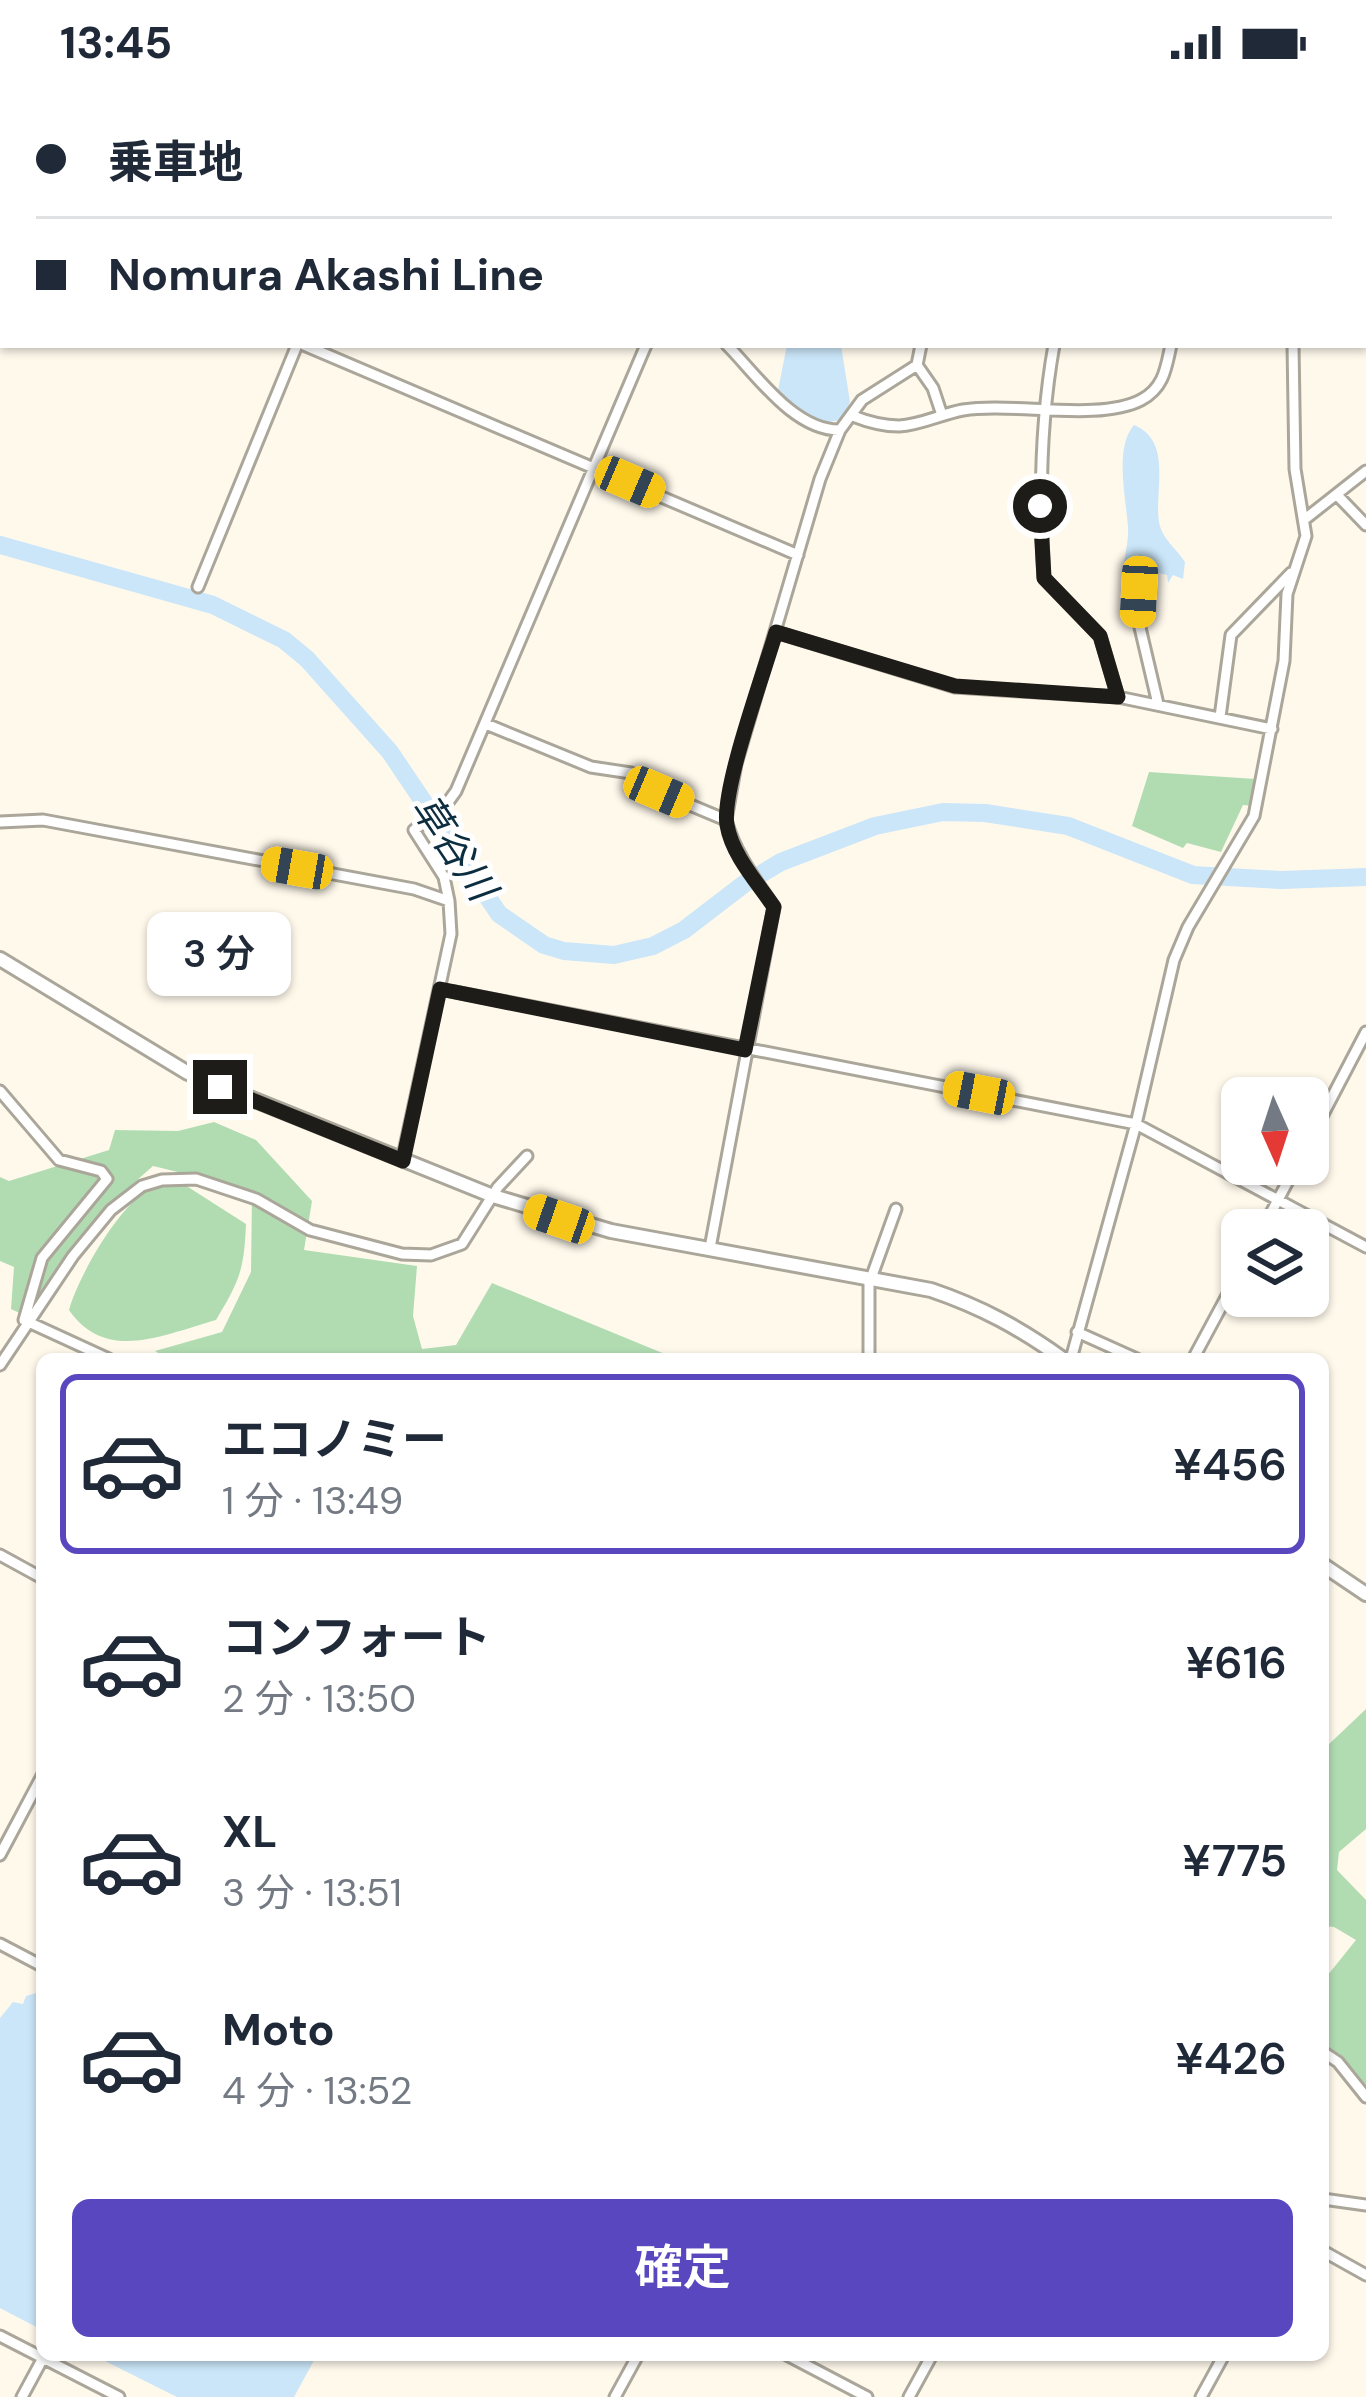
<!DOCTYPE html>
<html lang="ja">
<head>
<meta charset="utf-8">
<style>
  :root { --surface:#fff; --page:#f2f2f3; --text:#1f2937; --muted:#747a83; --line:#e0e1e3; --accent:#5947bf }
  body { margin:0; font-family:"DM Sans","Noto Sans JP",sans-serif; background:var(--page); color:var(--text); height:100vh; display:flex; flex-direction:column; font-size:45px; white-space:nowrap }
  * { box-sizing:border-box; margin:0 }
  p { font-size:39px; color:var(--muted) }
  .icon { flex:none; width:66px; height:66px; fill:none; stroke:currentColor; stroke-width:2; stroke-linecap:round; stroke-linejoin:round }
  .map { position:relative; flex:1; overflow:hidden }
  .side { position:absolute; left:36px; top:1269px; width:1293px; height:1008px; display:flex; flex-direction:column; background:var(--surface); border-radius:18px; box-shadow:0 3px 9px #0004 }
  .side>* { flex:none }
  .hud { position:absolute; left:0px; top:0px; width:1368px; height:264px; box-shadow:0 3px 9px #0004; display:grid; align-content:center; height:264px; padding:0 36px; background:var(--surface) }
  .needle { width:78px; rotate:177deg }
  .fabs { position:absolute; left:1221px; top:993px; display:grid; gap:24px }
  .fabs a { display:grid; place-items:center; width:108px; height:108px; border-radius:18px; background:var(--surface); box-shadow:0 3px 9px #0004; font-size:60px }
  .end { position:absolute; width:54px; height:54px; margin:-27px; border:15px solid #1e1c18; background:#fff; box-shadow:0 0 0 6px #fff }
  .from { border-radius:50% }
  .bubble { position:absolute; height:84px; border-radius:18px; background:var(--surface); box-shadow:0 3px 9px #0004; font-size:39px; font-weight:600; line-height:84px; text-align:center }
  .car { position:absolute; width:36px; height:72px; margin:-36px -18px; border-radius:15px; box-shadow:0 0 9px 3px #0007; background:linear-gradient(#f5c518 24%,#345 0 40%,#f5c518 0 76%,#345 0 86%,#f5c518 0) }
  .hud b { display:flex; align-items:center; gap:42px; height:114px; font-size:45px }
  .hud b+b { border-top:3px solid var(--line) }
  .hud i { width:30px; height:30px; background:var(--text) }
  ul { padding:21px 0 0; list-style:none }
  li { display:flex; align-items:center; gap:36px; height:180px; margin:0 24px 18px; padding:0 12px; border:6px solid transparent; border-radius:18px }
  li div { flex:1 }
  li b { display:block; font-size:45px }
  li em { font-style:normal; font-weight:600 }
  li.selected { border-color:var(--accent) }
  li>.icon { width:108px; height:108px; stroke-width:1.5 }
  .action { display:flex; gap:24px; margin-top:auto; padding:24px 36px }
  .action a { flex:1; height:138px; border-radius:18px; background:var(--accent); color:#fff; font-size:48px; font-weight:600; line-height:138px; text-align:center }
  .status { display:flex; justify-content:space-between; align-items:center; height:84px; padding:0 60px; background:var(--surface); direction:ltr }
  .status svg { height:33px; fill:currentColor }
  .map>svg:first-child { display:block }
</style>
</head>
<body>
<div class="status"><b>13:45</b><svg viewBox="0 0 49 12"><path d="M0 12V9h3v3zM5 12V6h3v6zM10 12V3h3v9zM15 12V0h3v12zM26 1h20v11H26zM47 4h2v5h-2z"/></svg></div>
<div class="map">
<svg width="1366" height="2313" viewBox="0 0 1366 2313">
  <rect width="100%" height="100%" fill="#fff9ec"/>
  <path fill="#b1dcb2" d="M 1149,688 L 1256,695 L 1253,722 L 1243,721 L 1221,768 L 1187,759 L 1183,764 L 1132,742 Z
    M 214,1038 L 256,1056 L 312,1117 L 304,1166 L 417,1182 L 413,1232 L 422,1265 L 456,1261 L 492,1199 L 677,1275 L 168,1275 L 155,1267 L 222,1248 L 251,1188 L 252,1106 L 153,1082 C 102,1125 64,1177 28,1233 L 11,1225 L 14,1183 L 0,1177 L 0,1093 L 9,1097 L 109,1066 L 115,1046 L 178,1047 Z
    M 185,1101 L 246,1140 C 244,1186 240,1196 216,1236 C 165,1250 106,1280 69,1226 C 78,1193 118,1123 148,1106 C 159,1100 173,1102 185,1101 Z
    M 1366,1625 L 1366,1745 L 1339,1768 L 1337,1786 L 1366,1816 L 1366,2006 L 1323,1959 L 1323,1897 L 1356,1856 L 1334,1843 L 1323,1842 L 1323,1660 L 1327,1662 Z"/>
  <path fill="#cbe6f9" d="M 787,261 L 841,261 L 850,318 L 843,335 C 815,345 796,326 778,306 Z
    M 1134,341 C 1173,357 1154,406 1159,438 C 1162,455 1176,464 1185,478 L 1183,495 L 1173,491 L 1168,499 L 1167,491 L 1124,481 C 1125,468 1129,456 1128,443 C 1126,414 1114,364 1134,341 Z
    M 36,1909 L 42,1911 L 42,2246 L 0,2224 L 0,1934 L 13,1918 L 23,1920 L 26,1912 Z
    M 93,2271 L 317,2271 L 294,2313 L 177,2313 Z"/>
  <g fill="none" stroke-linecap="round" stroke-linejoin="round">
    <path stroke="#cbe6f9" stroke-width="3" d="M 229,0 L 232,3
      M 699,0 L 703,3
      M 563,3 L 565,0
      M 1346,3 L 1350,0"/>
    <path stroke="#cbe6f9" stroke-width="18" d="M 0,461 L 213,521 L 284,556 L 307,575 L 390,668 L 499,830 L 544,861 L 564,867 L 614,871 L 653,862 L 684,846 L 744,800 L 781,778 L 875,742 L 943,728 L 985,729 L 1068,742 L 1193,791 L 1281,796 L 1366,793"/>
    <defs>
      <path id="minor" d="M 686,0 L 689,3
        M 1247,0 L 1248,3
        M 59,3 L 60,0
        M 802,3 L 803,0
        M 966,3 L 967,0
        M 1365,11 L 1366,10
        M 0,140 L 3,133
        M 1365,231 L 1366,232
        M 304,261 L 798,471
        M 727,261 C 756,290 794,347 840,346
        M 1054,261 C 1040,339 1039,416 1044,494 L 1100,552 L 1118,613
        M 917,281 L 933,304 L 942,331
        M 853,332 C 868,338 882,342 899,342 C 921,341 941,330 963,326 C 1013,318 1098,338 1141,316 C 1164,304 1166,284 1171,261
        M 1337,411 L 1366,441
        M 1305,435 L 1366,387
        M 198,503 L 297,261
        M 1139,508 L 1138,535 L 1158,620
        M 776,548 L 955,603 L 1118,613 L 1272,645
        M 1220,633 L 1231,551 L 1291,489
        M 486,640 L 591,683 L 631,689 L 659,708 L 726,736
        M 0,738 L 43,736 L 414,805 L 449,817 L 451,850 L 402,1077
        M 449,817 L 444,793 L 414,746 L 443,725 L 456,707 L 646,261
        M 440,905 L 1136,1040 L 1366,1163
        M 0,1007 L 59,1076 L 101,1087 L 107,1095 L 42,1174 L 24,1236 L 109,1275
        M 1308,1059 L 1366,948
        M 1262,1146 L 1297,1080
        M 710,1164 L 774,823 C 755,795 735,769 726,736 L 736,680 L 820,395 L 840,346 L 862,316 L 917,281 L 921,261
        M 1077,1248 L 1137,1275
        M 869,1275 L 869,1200 L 896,1125
        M 1071,1275 L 1136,1040 L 1174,876 L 1188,843 L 1254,732 L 1284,577 L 1287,510 L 1306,452 L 1295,385 L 1293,261
        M 1193,1275 L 1242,1184
        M 0,1281 L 73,1172 L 111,1126 L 142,1102 L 162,1096 L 196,1095 L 256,1115 L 310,1146 L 402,1170 L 431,1171 L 462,1160 L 498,1103 L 527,1072
        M 0,1471 L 42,1494
        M 0,1771 L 42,1692
        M 0,1860 L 42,1882
        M 1323,1968 L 1338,1978 L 1366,2013
        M 1323,2115 L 1366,2121
        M 1323,2167 L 1366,2191
        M 0,2252 L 119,2313
        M 787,2271 L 867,2313
        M 22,2313 L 43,2274
        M 615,2313 L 638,2271
        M 909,2313 L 932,2271
        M 1201,2313 L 1224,2271"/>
      <path id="secondary" d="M 0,875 L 188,989 L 493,1112 L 611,1147 L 931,1206 C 981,1223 1020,1244 1063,1275
        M 1323,1481 L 1366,1510"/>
    </defs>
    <use href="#minor" stroke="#aba69a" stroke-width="15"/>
    <use href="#secondary" stroke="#aba69a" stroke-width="18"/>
    <use href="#minor" stroke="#fff" stroke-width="9"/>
    <use href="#secondary" stroke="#fff" stroke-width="12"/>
  </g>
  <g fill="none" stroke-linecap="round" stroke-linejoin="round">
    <path stroke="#1e1c18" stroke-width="15" d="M 220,1003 L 403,1077 L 440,905 L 745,966 L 774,823 C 757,798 732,771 727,741 C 721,706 764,589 776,548 L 955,602 L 1118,613 L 1100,552 L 1044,494 L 1040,422"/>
  </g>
  <g text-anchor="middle" stroke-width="10" stroke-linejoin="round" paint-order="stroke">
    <g font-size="39" font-style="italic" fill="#0c2d3f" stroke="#fff">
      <text transform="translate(454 763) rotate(56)" y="14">草谷川</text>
    </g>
  </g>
</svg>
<div class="fabs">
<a><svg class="needle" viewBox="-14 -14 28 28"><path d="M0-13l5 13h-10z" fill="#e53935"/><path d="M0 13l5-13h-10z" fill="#747a83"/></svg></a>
<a><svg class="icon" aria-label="layers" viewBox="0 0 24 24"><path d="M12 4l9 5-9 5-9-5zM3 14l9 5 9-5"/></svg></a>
</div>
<i class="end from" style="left:1040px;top:422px"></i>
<i class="end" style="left:220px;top:1003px"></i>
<div class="bubble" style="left:147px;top:828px;width:144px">3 分</div>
<i class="car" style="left:630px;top:398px;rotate:113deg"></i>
<i class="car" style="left:1139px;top:508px;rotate:183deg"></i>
<i class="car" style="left:659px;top:708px;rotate:113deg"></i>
<i class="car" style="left:297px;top:784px;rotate:280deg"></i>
<i class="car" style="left:979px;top:1009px;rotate:281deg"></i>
<i class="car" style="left:559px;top:1135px;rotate:289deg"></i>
<div class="hud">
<b><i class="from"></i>乗車地</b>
<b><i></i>Nomura Akashi Line</b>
</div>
<section class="side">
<ul>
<li class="selected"><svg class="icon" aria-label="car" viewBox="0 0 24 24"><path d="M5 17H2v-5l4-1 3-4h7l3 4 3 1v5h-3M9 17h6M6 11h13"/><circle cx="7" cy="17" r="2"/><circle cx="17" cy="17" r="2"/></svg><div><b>エコノミー</b><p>1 分 · 13:49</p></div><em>¥456</em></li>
<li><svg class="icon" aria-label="car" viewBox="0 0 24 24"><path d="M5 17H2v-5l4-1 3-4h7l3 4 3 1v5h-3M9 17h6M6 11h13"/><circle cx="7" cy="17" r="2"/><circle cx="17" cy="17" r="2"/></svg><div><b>コンフォート</b><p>2 分 · 13:50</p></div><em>¥616</em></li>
<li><svg class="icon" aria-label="car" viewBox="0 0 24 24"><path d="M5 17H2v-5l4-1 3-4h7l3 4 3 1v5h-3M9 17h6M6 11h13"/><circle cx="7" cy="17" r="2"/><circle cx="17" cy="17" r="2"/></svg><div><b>XL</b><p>3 分 · 13:51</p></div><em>¥775</em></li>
<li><svg class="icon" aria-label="car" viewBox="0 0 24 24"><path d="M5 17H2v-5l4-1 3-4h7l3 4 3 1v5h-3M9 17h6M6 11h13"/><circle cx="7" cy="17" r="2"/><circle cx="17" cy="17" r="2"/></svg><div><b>Moto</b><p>4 分 · 13:52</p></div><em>¥426</em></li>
</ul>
<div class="action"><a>確定</a></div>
</section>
</div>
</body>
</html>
